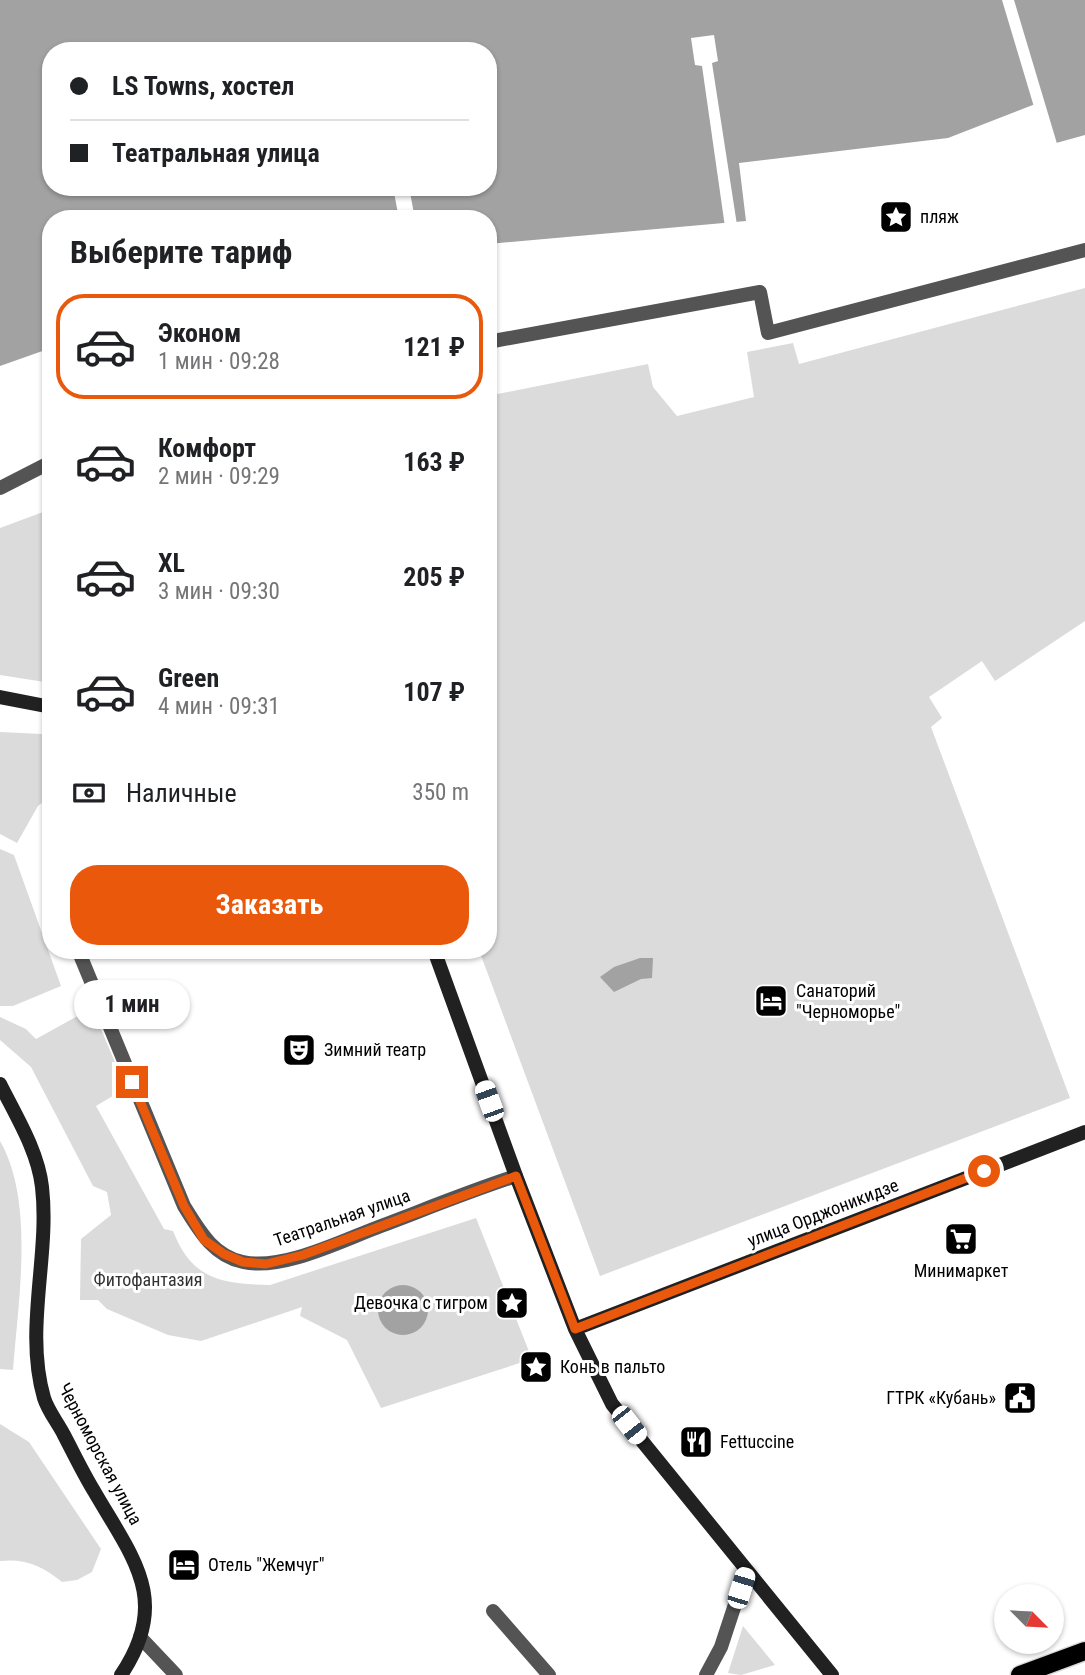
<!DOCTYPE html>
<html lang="ru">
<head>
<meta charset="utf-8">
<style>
  :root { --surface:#fff; --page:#f6f6f6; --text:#202124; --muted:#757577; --line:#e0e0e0; --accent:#ea580c }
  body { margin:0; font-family:"Roboto Condensed",sans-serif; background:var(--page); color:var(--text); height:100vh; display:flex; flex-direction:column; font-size:26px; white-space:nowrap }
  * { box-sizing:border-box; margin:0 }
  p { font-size:23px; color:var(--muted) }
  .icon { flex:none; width:38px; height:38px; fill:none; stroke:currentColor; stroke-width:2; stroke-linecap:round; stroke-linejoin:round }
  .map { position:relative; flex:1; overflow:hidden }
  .drawer { position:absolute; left:42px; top:210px; width:455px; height:749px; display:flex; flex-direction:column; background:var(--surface); border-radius:28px; box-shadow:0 2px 5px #0004 }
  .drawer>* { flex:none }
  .guide { position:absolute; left:42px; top:42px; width:455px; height:154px; border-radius:28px; box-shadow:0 2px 5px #0004; display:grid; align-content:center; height:154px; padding:0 28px; background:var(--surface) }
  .needle { width:46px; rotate:114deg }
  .buttons { position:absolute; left:994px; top:1584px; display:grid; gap:14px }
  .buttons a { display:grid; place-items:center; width:70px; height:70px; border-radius:50%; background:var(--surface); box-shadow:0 2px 5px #0004; font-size:35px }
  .end { position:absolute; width:32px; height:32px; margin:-16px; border:9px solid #ea580c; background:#fff; box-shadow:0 0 0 4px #fff }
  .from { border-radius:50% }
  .bubble { position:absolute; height:49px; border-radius:24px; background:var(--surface); box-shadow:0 2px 5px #0004; font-size:23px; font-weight:700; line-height:49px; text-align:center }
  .car { position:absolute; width:21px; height:42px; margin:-21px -10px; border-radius:9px; box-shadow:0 0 5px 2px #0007; background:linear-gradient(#fff 24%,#345 0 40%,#fff 0 76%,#345 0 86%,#fff 0) }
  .guide b { display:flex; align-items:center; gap:24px; height:66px; font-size:26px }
  .guide b+b { border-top:2px solid var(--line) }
  .guide i { width:18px; height:18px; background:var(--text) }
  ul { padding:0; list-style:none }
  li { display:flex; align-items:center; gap:21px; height:105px; margin:0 14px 10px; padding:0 14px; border:4px solid transparent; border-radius:28px }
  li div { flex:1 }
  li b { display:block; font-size:26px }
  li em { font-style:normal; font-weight:700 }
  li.on { border-color:var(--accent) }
  li>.icon { width:63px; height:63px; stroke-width:1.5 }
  h2 { padding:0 28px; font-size:32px; line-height:84px }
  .pay { display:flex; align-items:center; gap:18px; height:77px; padding:0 28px; font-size:26px }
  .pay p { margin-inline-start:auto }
  .cta { display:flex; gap:14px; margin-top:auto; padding:14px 28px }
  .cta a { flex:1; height:80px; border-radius:28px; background:var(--accent); color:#fff; font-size:28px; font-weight:700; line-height:80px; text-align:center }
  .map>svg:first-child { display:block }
</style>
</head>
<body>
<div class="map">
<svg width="1085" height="1675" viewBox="0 0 1085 1675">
  <rect width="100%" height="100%" fill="#fff"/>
  <path fill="#dbdbdb" d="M 1085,288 L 1085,621 L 995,681 L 982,661 L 929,697 L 942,718 L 931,727 L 1070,1098 L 600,1276 L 479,950 L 488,950 L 488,396 L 648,364 L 653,387 L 677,416 L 754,397 L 747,352 L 793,343 L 799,364 Z
    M 51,509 L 51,683 L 0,675 L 0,528 Z
    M 0,732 L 42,734 L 51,738 L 51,796 L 38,806 L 17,843 L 0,834 Z
    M 0,849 L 14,855 L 61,986 L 13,1006 L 0,1006 Z
    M 92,1008 L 126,1088 L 96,1106 L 164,1229 L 173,1231 C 192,1280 222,1284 270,1285 L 476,1218 L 532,1359 L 381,1408 L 347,1340 L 300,1316 L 302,1307 L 201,1341 L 168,1335 L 107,1309 L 98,1300 L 80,1300 L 81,1239 L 111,1215 L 107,1192 L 93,1186 L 31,1067 L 0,1040 L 0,1017 L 26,1029 L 36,1039 Z
    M 0,1141 C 35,1202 18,1302 13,1370 L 0,1369 Z
    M 0,1424 L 29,1442 L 101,1549 L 92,1572 L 77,1580 L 62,1582 C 43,1566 25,1558 0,1561 Z
    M 743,1626 L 775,1665 L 741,1675 L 728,1673 Z"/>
  <path fill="#a2a2a2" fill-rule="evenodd" d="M 0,0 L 1085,0 L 1085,135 L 1049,145 L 1038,103 L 948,138 L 739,163 L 746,221 L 488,244 L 488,219 L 51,219 L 51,348 L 0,366 ZM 51,51 L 488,51 L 488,187 L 51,187 Z
    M 640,958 L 653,958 L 652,978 L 641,979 L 614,992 L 600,977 L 614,967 Z
    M378 1310a25 25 0 1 1 50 0a25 25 0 1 1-50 0Z"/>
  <path fill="#fff" d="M 1002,0 L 1014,0 L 1058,147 L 1046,147 Z
    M 714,35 L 718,61 L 712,63 L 737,225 L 725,227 L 702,66 L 695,65 L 691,38 Z
    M 393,187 L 409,187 L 415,219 L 399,219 Z"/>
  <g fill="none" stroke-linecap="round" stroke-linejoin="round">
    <defs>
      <path id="primary" d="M 1020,1675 L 1085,1651"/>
    </defs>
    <use href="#primary" stroke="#dbdbdb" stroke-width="21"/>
    <path stroke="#545454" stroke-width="14" d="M 488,342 L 760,292 L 768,333 L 1085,250
      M 0,488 L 51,462
      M 78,950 L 184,1206 C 199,1230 213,1256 243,1262 C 283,1271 343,1240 381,1226 C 426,1209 470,1191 516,1176
      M 493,1611 L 549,1675
      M 140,1637 L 176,1675
      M 706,1675 L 721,1647 L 746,1571"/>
    <path stroke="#212121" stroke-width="14" d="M 0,697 L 51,707
      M 434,950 L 516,1176 L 575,1329 L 612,1404 L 832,1675
      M 0,1084 C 16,1116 38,1151 42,1187 C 50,1256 24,1329 44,1398 C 48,1411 58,1423 64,1435 C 74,1454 83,1473 94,1491 C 132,1557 172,1600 121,1675
      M 575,1329 L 1085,1132"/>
    <use href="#primary" stroke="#000" stroke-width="18"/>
  </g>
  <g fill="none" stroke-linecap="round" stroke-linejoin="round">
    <path stroke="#ea580c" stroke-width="9" d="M 132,1082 L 184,1206 L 204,1240 L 224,1254 L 243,1262 L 266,1264 L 303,1255 L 516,1176 L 575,1329 L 984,1171"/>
  </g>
  <defs>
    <symbol id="sight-square" viewBox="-11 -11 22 22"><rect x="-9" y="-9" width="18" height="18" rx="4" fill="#000" stroke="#fff"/><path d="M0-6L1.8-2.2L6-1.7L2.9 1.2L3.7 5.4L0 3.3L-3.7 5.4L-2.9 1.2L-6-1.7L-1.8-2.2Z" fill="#fff"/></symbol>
    <symbol id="hotel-square" viewBox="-11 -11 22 22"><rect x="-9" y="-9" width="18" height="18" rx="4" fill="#000" stroke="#fff"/><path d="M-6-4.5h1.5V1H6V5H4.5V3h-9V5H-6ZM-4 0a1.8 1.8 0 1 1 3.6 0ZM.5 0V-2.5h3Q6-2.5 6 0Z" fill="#fff"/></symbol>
    <symbol id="theatre-square" viewBox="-11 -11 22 22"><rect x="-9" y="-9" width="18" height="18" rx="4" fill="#000" stroke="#fff"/><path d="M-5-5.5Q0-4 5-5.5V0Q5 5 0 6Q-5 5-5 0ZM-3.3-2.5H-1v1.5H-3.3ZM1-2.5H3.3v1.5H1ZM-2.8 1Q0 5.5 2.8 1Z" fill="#fff"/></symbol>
    <symbol id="supermarket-square" viewBox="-11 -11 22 22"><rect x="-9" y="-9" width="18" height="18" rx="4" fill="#000" stroke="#fff"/><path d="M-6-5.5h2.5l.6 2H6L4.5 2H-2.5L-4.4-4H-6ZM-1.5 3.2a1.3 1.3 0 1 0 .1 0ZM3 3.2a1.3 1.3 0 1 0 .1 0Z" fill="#fff"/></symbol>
    <symbol id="civic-square" viewBox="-11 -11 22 22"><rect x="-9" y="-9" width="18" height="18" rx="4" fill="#000" stroke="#fff"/><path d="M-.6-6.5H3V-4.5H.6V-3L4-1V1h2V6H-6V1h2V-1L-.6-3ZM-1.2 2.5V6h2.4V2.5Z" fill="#fff"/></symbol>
    <symbol id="restaurant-square" viewBox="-11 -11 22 22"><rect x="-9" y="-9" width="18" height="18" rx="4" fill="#000" stroke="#fff"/><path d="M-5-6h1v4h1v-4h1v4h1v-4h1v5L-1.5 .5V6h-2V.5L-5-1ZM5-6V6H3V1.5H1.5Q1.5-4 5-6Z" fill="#fff"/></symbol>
  </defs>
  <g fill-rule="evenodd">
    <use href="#sight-square" x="877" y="198" width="38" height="38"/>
    <use href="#hotel-square" x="752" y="982" width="38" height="38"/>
    <use href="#theatre-square" x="280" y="1031" width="38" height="38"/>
    <use href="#supermarket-square" x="942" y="1220" width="38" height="38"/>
    <use href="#sight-square" x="493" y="1284" width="38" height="38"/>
    <use href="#sight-square" x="517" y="1348" width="38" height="38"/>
    <use href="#civic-square" x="1001" y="1379" width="38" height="38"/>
    <use href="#restaurant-square" x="677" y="1423" width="38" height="38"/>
    <use href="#hotel-square" x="165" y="1546" width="38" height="38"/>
  </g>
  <g text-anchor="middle" stroke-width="6" stroke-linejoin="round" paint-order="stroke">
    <g font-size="18" fill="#000" stroke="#fff" text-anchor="start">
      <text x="920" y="223">пляж</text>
      <text x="796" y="997">Санаторий<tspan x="796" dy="21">"Черноморье"</tspan></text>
      <text x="324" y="1056">Зимний театр</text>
      <text x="961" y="1277" text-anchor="middle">Минимаркет</text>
      <text x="488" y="1309" text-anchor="end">Девочка с тигром</text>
      <text x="560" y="1373">Конь в пальто</text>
      <text x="996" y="1404" text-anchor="end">ГТРК «Кубань»</text>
      <text x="720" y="1448">Fettuccine</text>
      <text x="208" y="1571">Отель "Жемчуг"</text>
    </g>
    <g font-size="18" fill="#000" stroke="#fff">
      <text transform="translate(823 1213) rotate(-21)" y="6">улица Орджоникидзе</text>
      <text transform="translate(342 1218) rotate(-19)" y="6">Театральная улица</text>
      <text transform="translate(100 1454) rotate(62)" y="6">Черноморская улица</text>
    </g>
    <g font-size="18" fill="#323232" stroke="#fff">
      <text x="148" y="1286">Фитофантазия</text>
    </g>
  </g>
</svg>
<div class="buttons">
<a><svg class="needle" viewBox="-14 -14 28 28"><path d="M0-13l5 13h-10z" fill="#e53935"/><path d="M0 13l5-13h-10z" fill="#757577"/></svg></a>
</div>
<i class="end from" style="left:984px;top:1171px"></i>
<i class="end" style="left:132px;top:1082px"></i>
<div class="bubble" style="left:74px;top:980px;width:116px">1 мин</div>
<i class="car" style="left:489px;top:1101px;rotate:340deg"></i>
<i class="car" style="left:629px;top:1425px;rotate:142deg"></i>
<i class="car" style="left:741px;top:1588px;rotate:17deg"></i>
<div class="guide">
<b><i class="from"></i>LS Towns, хостел</b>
<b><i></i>Театральная улица</b>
</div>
<section class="drawer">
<h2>Выберите тариф</h2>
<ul>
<li class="on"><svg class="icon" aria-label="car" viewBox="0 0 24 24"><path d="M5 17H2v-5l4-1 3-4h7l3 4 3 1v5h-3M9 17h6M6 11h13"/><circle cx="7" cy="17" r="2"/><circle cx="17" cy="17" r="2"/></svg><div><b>Эконом</b><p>1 мин · 09:28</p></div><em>121 ₽</em></li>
<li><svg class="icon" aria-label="car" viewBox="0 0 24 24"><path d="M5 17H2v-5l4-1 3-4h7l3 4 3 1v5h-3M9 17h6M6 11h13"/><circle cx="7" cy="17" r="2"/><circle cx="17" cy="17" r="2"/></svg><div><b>Комфорт</b><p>2 мин · 09:29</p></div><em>163 ₽</em></li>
<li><svg class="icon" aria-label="car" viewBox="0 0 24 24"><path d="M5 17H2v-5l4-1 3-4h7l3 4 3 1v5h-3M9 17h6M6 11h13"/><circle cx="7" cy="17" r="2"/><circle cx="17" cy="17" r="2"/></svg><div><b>XL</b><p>3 мин · 09:30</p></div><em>205 ₽</em></li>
<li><svg class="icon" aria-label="car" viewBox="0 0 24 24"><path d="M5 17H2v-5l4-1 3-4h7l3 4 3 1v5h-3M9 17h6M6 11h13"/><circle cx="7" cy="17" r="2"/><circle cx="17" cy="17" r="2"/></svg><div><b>Green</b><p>4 мин · 09:31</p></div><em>107 ₽</em></li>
</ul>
<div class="pay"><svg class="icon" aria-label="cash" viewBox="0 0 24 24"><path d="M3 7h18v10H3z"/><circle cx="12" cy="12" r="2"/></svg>Наличные<p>350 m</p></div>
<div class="cta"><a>Заказать</a></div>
</section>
</div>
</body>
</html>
